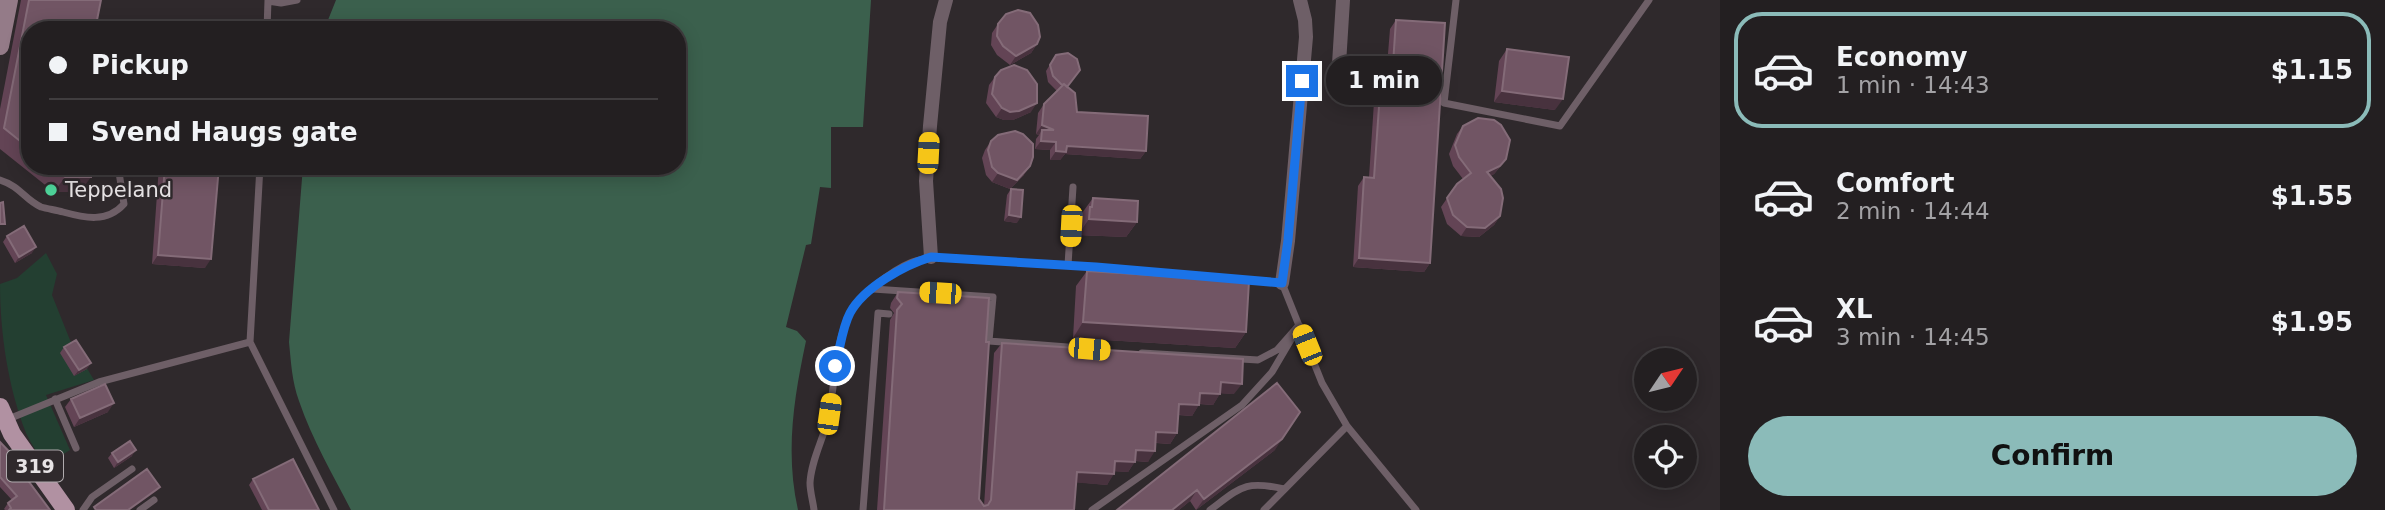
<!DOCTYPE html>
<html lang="en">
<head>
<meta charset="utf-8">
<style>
  :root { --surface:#231f21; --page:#2b272a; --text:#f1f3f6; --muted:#a3a2a5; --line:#403d3f; --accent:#8bbbb9 }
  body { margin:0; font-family:"DejaVu Sans",sans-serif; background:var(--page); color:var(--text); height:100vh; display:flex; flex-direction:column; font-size:26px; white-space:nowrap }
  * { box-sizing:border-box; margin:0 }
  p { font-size:23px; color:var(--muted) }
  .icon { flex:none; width:38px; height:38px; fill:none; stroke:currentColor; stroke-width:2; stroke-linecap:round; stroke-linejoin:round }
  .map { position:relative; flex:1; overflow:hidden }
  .drawer { display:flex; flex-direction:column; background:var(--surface); width:665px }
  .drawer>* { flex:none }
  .guide { position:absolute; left:21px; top:21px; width:665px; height:154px; border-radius:28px; box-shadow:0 4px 18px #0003,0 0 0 2px var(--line); display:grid; align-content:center; height:154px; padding:0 28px; background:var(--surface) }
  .needle { width:46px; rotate:55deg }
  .fabs { position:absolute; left:1634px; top:348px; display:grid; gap:14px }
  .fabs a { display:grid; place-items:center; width:63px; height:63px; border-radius:50%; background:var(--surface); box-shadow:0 4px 18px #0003,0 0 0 2px var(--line); font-size:35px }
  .end { position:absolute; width:32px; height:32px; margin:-16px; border:9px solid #1a73e8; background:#fff; box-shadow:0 0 0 4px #fff }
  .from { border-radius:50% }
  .bubble { position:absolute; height:49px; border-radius:24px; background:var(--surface); box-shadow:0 4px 18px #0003,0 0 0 2px var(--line); font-size:23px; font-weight:700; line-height:49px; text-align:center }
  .car { position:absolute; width:21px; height:42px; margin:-21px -10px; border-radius:9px; box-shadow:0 0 5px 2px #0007; background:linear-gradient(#f5c518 24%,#345 0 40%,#f5c518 0 76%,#345 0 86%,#f5c518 0) }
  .guide b { display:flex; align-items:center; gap:24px; height:66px; font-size:26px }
  .guide b+b { border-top:2px solid var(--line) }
  .guide i { width:18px; height:18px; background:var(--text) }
  ul { padding:12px 0 0; list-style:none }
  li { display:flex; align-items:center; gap:21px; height:116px; margin:0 14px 10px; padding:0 14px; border:4px solid transparent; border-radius:28px }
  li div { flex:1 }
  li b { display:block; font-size:26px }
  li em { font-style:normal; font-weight:700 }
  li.selected { border-color:var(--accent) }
  li>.icon { width:63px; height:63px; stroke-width:1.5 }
  .button { display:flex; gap:14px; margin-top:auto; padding:14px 28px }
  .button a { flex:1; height:80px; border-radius:42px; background:var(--accent); color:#111; font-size:28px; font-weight:700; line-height:80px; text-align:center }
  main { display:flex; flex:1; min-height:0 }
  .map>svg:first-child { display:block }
</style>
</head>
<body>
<main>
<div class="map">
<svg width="1720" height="510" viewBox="0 0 1720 510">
  <rect width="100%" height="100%" fill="#2f292c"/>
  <path fill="#233f31" d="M 46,253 L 57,274 L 52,295 L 70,340 L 94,380 L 46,395 L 70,450 L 46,465 C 39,455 31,444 26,433 C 8,387 0,333 0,284 L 17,278 Z"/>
  <path fill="#3b604d" d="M 336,0 L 871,0 L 863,127 L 831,127 L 831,188 L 820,187 L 811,244 L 806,245 L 786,327 L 797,331 L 806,341 C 794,397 785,453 798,510 L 351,510 C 333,475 312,439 299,401 C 292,382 291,362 289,342 L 303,166 L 677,166 L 677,30 L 324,30 Z"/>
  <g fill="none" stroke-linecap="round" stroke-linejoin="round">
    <path stroke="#6e5f67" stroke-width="7" d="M 1456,0 L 1444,103 L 1560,126 L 1649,0
      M 268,1 L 281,3 L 297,0
      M 267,30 L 268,0
      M 260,166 L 250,342 L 334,510
      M 0,180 C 20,186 25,200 41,207 C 48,209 56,210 63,212 C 85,218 107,223 124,204 L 118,166
      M 1068,265 L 1073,187
      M 873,289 L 993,297 L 989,341 L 1106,350
      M 1142,353 L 1258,360 L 1277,350 L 1299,325
      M 55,399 L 76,448
      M 6,420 L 99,382 L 250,342
      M 83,510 L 92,497 L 132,469
      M 140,510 L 154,500
      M 814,510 C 813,501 810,492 810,483 C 811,460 824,438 829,415 C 835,383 835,345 849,315 C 856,297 893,270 910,263 C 917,260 925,259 931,257 L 1096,267 L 1282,283 L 1322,383 L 1347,426 L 1416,510
      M 863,510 L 878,313 L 889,314
      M 1092,510 L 1242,405 L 1272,372 L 1292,338
      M 1210,510 C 1241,487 1245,480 1284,489
      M 1264,510 L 1347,426"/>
    <path stroke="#6e5f67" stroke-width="14" d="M 1338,80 L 1343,0
      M 931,257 L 926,181 L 930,126 L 940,22 L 946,0
      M 1282,283 L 1288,241 L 1306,37 L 1305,20 L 1300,0"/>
    <path stroke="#947b88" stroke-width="18" d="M 0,46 L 9,0"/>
    <path stroke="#b191a2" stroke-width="18" d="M 0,407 L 12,434 L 66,510"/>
  </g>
  <path fill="#634455" d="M 21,0 L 101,0 L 30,30 L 30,166 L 91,166 L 80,192 L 54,192 L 0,149 L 0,109 Z
    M 1396,20 L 1430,263 L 1424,272 L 1353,267 L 1358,186 L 1364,177 L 1369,177 L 1375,87 L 1381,78 L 1386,78 L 1390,29 Z
    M 998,24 L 1037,44 L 1031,53 L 1010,65 L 997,55 L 991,45 L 992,33 Z
    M 1507,49 L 1555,110 L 1494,102 L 1499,61 Z
    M 1056,55 L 1077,112 L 1146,151 L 1140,159 L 1065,154 L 1060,160 L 1050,160 L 1050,150 L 1035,149 L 1036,139 L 1039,135 L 1036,134 L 1038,113 L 1044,104 L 1057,91 L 1048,82 L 1046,71 Z
    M 995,77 L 1031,112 L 1013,120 L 1004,120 L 996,117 L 986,103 L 989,85 Z
    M 1463,126 L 1500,167 L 1494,174 L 1490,176 L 1500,216 L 1494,225 L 1479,237 L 1461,236 L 1447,224 L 1441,207 L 1457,184 L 1463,179 L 1453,166 L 1449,154 L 1457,134 Z
    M 991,141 L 1024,175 L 1010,189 L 992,182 L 986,175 L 982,158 L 985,150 Z
    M 159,166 L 219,166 L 205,268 L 152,264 Z
    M 1011,189 L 1017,223 L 1004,221 L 1007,195 Z
    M 1093,198 L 1137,222 L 1126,237 L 1078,235 L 1079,222 L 1082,217 L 1082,213 Z
    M 7,236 L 32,253 L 15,263 L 3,242 Z
    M 1087,271 L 1246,332 L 1235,348 L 1073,338 L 1076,286 Z
    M 898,292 L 986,342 L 979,499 L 984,506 L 994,353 L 1002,343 L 1234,394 L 1220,393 L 1213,405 L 1199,404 L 1192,416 L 1178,415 L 1177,433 L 1170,444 L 1156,443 L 1148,462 L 1135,461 L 1128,472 L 1114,471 L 1107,485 L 1076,482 L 1074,510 L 877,510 L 890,320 L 894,313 L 890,308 L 891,303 Z
    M 64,347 L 87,369 L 74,376 L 60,353 Z
    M 71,399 L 108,412 L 74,427 L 65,407 Z
    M 0,442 L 21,464 L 18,468 L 50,510 L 5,510 L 4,509 L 8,503 L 12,500 L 0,487 Z
    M 1275,450 L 1196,510 L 1190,501 L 1179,510 L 1117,510 Z
    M 112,453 L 132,456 L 114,468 L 108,458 Z
    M 253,479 L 319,510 L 262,510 L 249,485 Z"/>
  <path fill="#48323e" d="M 1037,44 L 1031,53 L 1010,65 L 1016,56 Z
    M 1502,91 L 1563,99 L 1555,110 L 1494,102 Z
    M 1037,103 L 1031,112 L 1013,120 L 1004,120 L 996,117 L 1002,108 Z
    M 1042,125 L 1054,130 L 1042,130 L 1039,135 L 1036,134 Z
    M 1041,141 L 1056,142 L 1050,150 L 1035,149 Z
    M 1067,146 L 1146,151 L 1140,159 L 1065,154 L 1060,160 L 1050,160 L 1056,151 Z
    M 1506,159 L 1494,174 L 1481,181 L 1487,172 Z
    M 1030,166 L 1024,175 L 1010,189 L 992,182 L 998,173 Z
    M 65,177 L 91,177 L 80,192 L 54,192 Z
    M 1009,215 L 1021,217 L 1017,223 L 1004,221 Z
    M 1500,216 L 1494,225 L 1479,237 L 1461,236 L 1467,227 Z
    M 1089,219 L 1137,222 L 1126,237 L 1078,235 Z
    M 36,247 L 32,253 L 15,263 L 19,257 Z
    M 158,255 L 211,259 L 205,268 L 152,264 Z
    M 1359,258 L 1430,263 L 1424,272 L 1353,267 Z
    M 1083,322 L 1246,332 L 1235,348 L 1073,338 Z
    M 91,363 L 87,369 L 74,376 L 79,370 Z
    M 1221,382 L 1242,384 L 1234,394 L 1214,393 Z
    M 1200,393 L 1220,394 L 1213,405 L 1193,403 Z
    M 114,403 L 108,412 L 74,427 L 80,418 Z
    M 1179,404 L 1199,405 L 1192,416 L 1172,414 Z
    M 1156,432 L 1177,433 L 1170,444 L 1149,442 Z
    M 1282,439 L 1275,450 L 1196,510 L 1204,499 Z
    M 136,450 L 132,456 L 114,468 L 118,462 Z
    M 1136,450 L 1155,451 L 1148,462 L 1129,460 Z
    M 1115,461 L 1135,462 L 1128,472 L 1108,471 Z
    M 1077,472 L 1114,474 L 1107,485 L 1070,482 Z
    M 160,487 L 158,490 L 130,510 L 128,510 Z
    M 1197,490 L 1190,501 L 1179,510 L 1172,510 Z"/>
  <path fill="#715564" stroke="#846b78" stroke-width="2" d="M 29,0 L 101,0 L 95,30 L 30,30 L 30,149 L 4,128 Z
    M 1018,10 L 1030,13 L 1038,25 L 1040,37 L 1037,44 L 1016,56 L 1003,46 L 997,36 L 998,24 L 1006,14 Z
    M 1396,20 L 1445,23 L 1430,263 L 1359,258 L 1364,177 L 1374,178 L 1381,78 L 1392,79 Z
    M 1507,49 L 1569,57 L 1563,99 L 1502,91 Z
    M 1068,53 L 1077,59 L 1080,70 L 1067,87 L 1064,84 L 1062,85 L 1053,76 L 1050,65 L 1056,55 Z
    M 1014,65 L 1027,70 L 1037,84 L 1037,103 L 1019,111 L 1010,112 L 1002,108 L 992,94 L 995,77 L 1001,70 Z
    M 1064,84 L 1075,93 L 1077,112 L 1148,116 L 1146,151 L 1067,146 L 1066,152 L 1056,151 L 1056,142 L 1041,141 L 1042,130 L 1054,130 L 1042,125 L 1044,104 Z
    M 1478,118 L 1494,120 L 1501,125 L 1510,140 L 1506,159 L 1500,166 L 1487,172 L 1501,189 L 1503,198 L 1500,216 L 1485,228 L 1467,227 L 1453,215 L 1447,198 L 1457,184 L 1471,173 L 1459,157 L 1455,145 L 1463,126 Z
    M 1015,131 L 1023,134 L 1033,144 L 1033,157 L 1030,166 L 1017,180 L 998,173 L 992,167 L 988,150 L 991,141 L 998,135 Z
    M 51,166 L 91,166 L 91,177 L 65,177 Z
    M 165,166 L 219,166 L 211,259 L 158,255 Z
    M 1011,189 L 1023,190 L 1021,217 L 1009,215 Z
    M 1093,198 L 1138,201 L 1137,222 L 1089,219 L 1090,207 L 1092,207 Z
    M 3,202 L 5,224 L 0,224 L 0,203 Z
    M 24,226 L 36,247 L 19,257 L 7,236 Z
    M 1087,271 L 1249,281 L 1246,332 L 1083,322 Z
    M 898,292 L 989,298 L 986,342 L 989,342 L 979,499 L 984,506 L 988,505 L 991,500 L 1002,343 L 1243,359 L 1242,384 L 1221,382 L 1220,394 L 1200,393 L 1199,405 L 1179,404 L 1177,433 L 1156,432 L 1155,451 L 1136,450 L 1135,462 L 1115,461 L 1114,474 L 1077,472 L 1074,510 L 884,510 L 897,310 L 902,304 L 897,298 Z
    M 76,340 L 91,363 L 79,370 L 64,347 Z
    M 1277,383 L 1300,412 L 1282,439 L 1204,499 L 1197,490 L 1172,510 L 1117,510 Z
    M 105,384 L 114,403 L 80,418 L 71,399 Z
    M 130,441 L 136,450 L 118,462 L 112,453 Z
    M 0,442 L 21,464 L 18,467 L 50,510 L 9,510 L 11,508 L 8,503 L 17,496 L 0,477 Z
    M 293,459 L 319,510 L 269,510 L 253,479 Z
    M 147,469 L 160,487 L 128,510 L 96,510 L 94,507 Z"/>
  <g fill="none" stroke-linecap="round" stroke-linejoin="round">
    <path stroke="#1a73e8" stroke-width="9" d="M 835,366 C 840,350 842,328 850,313 C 864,287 905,265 931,257 L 1096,267 L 1282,283 L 1288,240 L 1302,81"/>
  </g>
  <circle fill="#4ed39a" stroke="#2f292c" stroke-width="2.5" cx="51" cy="190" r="7"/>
  <g text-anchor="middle" stroke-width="5" stroke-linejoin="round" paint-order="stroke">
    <rect fill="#2f292c" stroke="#b0abae" stroke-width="2" x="7" y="450.5" width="56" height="31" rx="5"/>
    <g font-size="19" font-weight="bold" fill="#e7e3e5">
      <text x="35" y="473">319</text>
    </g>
    <g font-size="21" fill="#e7e3e5" stroke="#2f292c" text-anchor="start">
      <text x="65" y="197">Teppeland</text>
    </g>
  </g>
</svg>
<div class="fabs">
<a><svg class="needle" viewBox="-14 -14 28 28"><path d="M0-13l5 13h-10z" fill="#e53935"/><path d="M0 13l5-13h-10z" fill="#a3a2a5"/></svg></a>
<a><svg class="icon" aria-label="locate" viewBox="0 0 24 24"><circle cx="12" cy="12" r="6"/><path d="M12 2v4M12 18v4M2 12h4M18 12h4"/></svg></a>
</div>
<i class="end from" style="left:835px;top:366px"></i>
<i class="end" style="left:1302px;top:81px"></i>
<div class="bubble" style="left:1326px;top:56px;width:116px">1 min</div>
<i class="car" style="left:928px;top:153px;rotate:3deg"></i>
<i class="car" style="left:1071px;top:226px;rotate:183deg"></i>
<i class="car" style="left:940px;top:293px;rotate:274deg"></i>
<i class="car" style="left:1307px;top:345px;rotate:338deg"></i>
<i class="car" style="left:1089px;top:349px;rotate:95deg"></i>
<i class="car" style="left:829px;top:414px;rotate:8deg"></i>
<div class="guide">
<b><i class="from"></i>Pickup</b>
<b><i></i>Svend Haugs gate</b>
</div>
</div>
<section class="drawer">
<ul>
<li class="selected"><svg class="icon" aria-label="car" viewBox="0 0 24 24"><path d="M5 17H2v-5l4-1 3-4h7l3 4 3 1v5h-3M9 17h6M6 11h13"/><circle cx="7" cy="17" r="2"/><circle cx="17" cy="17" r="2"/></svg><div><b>Economy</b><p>1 min · 14:43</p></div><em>$1.15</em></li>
<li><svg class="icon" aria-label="car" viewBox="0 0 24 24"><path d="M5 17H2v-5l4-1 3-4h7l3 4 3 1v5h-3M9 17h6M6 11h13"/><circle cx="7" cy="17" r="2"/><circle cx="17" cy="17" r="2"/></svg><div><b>Comfort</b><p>2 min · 14:44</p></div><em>$1.55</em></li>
<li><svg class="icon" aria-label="car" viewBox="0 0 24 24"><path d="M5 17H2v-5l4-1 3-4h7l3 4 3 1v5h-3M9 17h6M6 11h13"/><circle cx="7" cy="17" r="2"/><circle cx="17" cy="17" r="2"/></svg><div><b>XL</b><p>3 min · 14:45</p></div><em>$1.95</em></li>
</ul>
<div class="button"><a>Confirm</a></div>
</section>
</main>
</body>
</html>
